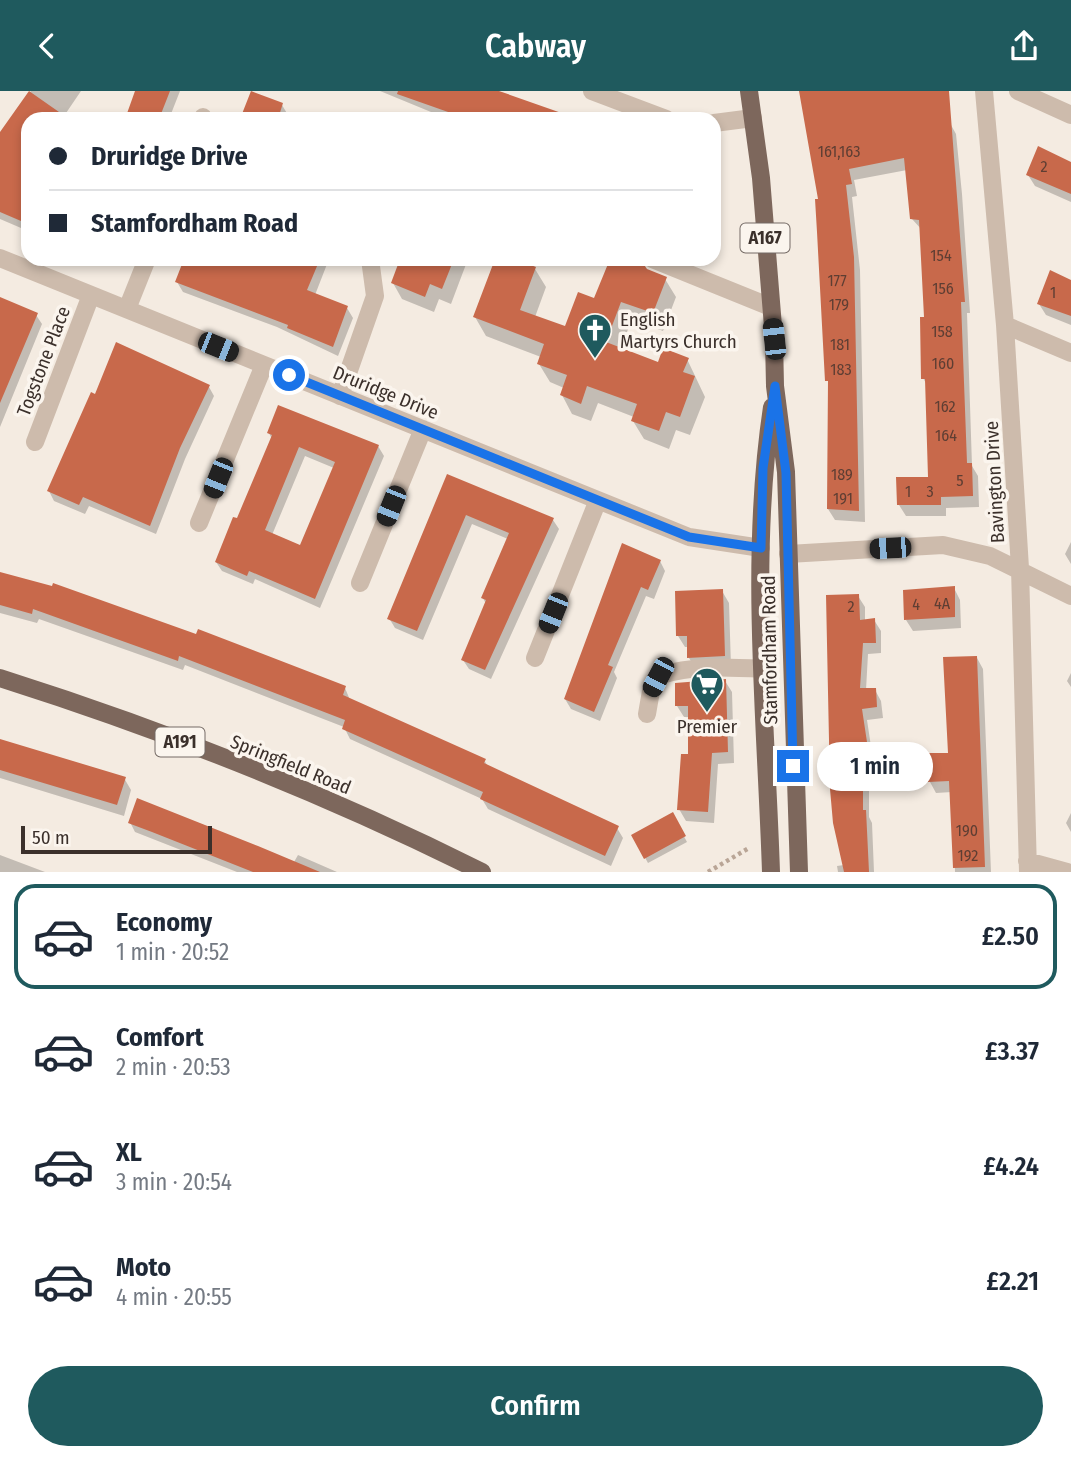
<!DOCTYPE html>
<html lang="en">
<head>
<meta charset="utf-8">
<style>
  :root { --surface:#fff; --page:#f2f2f3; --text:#1f2937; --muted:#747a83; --line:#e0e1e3; --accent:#1f5a5e }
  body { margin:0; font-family:"Fira Sans Condensed",sans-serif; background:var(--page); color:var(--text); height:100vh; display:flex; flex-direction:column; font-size:26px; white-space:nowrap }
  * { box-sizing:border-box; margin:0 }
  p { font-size:23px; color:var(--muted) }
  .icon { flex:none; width:38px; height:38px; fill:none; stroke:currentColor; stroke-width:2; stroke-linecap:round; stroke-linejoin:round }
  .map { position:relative; height:781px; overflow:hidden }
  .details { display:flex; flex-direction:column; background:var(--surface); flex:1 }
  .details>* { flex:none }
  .guide { position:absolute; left:21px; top:21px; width:700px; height:154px; border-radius:21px; box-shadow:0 4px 10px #0003; display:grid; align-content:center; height:154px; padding:0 28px; background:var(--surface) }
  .scale { position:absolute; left:21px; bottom:18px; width:191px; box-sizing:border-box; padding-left:7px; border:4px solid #3b302b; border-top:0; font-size:19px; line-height:24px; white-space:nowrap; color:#3b302b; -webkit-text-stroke:5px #fbf5ee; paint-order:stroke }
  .end { position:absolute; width:32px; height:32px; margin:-16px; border:9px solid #1a73e8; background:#fff; box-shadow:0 0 0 4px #fff }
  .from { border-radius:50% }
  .bubble { position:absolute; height:49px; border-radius:24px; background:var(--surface); box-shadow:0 4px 10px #0003; font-size:23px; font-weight:600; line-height:49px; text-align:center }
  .car { position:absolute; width:21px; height:42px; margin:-21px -10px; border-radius:9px; box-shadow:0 0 5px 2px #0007; background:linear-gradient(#222 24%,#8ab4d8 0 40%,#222 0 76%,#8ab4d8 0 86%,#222 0) }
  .guide b { display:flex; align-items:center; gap:24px; height:66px; font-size:26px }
  .guide b+b { border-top:2px solid var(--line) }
  .guide i { width:18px; height:18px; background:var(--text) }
  ul { padding:12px 0 0; list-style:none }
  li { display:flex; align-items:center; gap:21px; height:105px; margin:0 14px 10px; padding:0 14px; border:4px solid transparent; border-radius:21px }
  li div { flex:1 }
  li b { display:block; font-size:26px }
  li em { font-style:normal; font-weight:600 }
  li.selected { border-color:var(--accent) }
  li>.icon { width:63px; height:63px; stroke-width:1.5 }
  .cta { display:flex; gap:14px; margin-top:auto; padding:14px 28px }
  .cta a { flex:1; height:80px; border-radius:42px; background:var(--accent); color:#fff; font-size:28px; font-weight:600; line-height:80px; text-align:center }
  header { display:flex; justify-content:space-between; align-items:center; height:91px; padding:0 28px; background:var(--accent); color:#fff; font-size:32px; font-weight:600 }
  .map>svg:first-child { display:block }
</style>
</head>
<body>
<header><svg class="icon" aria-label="back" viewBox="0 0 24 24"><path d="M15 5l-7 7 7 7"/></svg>Cabway<svg class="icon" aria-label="share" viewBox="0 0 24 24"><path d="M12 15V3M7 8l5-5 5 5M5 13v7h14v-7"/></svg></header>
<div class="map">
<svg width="1071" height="781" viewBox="0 0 1071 781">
  <rect width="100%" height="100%" fill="#f4ebe1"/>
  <path fill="#0003" fill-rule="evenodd" d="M 31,0 L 81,0 L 62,28 L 28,28 L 28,140 L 0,128 L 0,44 Z
    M 137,0 L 180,0 L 169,28 L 126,28 Z
    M 380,0 L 495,0 L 559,28 L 448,28 Z
    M 848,0 L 946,0 L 951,34 L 956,43 L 962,103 L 970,222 L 967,222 L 972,375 L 978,385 L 979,416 L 946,417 L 946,425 L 906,425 L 899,414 L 929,388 L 927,294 L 923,287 L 926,228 L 922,139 L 912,128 L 907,79 L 854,89 L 857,105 L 852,106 L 860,179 L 865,431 L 835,429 L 828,418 L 829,294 L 820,110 Z
    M 282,14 L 288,24 L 286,28 L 242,28 Z
    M 1071,73 L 1071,111 L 1035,95 L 1028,84 Z
    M 187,168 L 329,168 L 315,204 L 347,217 L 353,227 L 338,265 L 277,236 L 183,201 L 177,191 Z
    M 402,168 L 468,168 L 451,213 L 439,208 L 434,221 L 402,208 L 393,192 Z
    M 497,168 L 510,168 L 535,178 L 546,196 L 535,226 L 566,238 L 595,210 L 611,168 L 635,168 L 646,180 L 665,188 L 676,206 L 663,240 L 632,228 L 620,259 L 659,273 L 687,268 L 705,306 L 690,344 L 676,339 L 669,358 L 644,348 L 633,330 L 634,326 L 598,312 L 591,330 L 572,323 L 562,304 L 564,297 L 550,291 L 539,273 L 541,266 L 486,245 L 475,226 Z
    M 1071,192 L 1071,234 L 1046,224 L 1039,213 Z
    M 0,207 L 36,224 L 42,233 L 0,336 Z
    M 209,296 L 214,305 L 185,368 L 156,443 L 89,415 L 85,423 L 54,410 L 49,400 Z
    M 269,342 L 378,355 L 384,365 L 320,517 L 255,488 L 253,493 L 222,480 L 216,471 L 238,430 L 272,348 ZM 305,365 L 334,377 L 300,457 L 272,444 Z
    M 448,385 L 553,429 L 559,438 L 491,588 L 469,578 L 463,569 L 486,513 L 483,507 L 508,448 L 472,433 L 423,549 L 395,537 L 389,527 Z
    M 1071,451 L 1071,473 L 1065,463 Z
    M 623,454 L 660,470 L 665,480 L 654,508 L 646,505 L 614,581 L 617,587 L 600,630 L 571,618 L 565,608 Z
    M 0,483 L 345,597 L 350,609 L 484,669 L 489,677 L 617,737 L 623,747 L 611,775 L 488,718 L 482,708 L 350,648 L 344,636 L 185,574 L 183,579 L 39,528 L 37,532 L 0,522 Z
    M 954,497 L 960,509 L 961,537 L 913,540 L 906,529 Z
    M 722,500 L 729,512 L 731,576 L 696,578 L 689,567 L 689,556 L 685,556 L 678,545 Z
    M 858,505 L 865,516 L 865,530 L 874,529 L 881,540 L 881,562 L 868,563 L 866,599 L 875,599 L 881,610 L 883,627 L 867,629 L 875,682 L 869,682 L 869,726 L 872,732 L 874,781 L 838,781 L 837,775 L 844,774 Z
    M 977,567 L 983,578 L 991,781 L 955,781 L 952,701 L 936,702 L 930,691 L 950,664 Z
    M 1071,582 L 1071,596 L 1067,590 Z
    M 725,590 L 732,601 L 734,672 L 718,673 L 714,732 L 686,730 L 679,718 L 689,665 L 689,626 L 684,626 L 677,615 Z
    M 0,650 L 124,687 L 131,699 L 124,725 L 0,687 Z
    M 1071,722 L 1071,741 L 1066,732 Z
    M 672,723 L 687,751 L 648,772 L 633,745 Z
    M 130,731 L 294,771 L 298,764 L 337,781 L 237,781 L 135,741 Z
    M 0,764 L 45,781 L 0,781 Z"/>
  <path fill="#c8694b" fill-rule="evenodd" d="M 29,0 L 69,28 L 28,28 L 28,133 L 0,121 L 0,41 Z
    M 135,0 L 170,0 L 159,28 L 125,28 Z
    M 251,0 L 283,12 L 278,28 L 240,28 Z
    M 398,0 L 499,0 L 570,25 L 569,28 L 468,28 L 397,3 Z
    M 799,0 L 949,0 L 965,211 L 961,211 L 967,372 L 972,372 L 973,405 L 941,406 L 941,414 L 897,414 L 896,386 L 928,386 L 925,288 L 921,288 L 920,226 L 924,226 L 919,129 L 910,128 L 904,67 L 849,78 L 852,93 L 846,94 L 854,166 L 859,420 L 827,418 L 828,290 L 825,290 L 817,141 L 815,108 L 818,108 Z
    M 1038,55 L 1071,71 L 1071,103 L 1026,84 Z
    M 184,168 L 320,168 L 307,199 L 348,215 L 333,256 L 287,237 L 288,234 L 175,191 Z
    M 400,168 L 454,168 L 442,198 L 430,193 L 425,206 L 391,192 Z
    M 495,168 L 515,168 L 536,176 L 520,219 L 565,235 L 578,201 L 594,207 L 610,168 L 640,168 L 647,178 L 667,186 L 653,222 L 621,211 L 606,251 L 658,271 L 663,257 L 689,267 L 683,281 L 695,285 L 680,326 L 666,321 L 659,340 L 631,330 L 637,313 L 587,295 L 581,313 L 560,304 L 567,284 L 537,273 L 544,253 L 473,226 Z
    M 1050,179 L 1071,189 L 1071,225 L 1037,213 Z
    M 0,206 L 38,222 L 0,312 Z
    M 116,251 L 210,294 L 180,357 L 150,435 L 83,406 L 79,414 L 47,400 L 91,301 L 95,303 Z
    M 278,314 L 379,354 L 315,508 L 249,480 L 247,485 L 215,471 L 233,426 L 237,427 L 272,344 L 267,342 ZM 299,356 L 335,371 L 300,454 L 265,439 Z
    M 447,383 L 554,427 L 485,579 L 461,569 L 486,509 L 481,507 L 509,442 L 466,424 L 417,540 L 387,528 Z
    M 622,452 L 661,469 L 648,499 L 641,496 L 608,574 L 613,576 L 594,621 L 564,608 Z
    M 0,481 L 52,495 L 53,492 L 196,543 L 198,538 L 346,595 L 343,604 L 486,668 L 484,672 L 619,735 L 605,765 L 480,708 L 483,701 L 342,638 L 345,629 L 179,565 L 178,570 L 33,518 L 32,523 L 0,514 Z
    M 955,495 L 955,526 L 904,529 L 903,499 Z
    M 723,498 L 725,565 L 687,567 L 687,545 L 676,545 L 675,500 Z
    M 859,503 L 860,529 L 875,527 L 876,552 L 863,552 L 860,597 L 876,597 L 877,616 L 862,618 L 870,671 L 863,672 L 863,719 L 866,719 L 869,781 L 844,781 L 833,732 L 830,698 L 826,504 Z
    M 977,565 L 985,776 L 953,777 L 949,690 L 928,691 L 925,662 L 948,662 L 943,566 Z
    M 726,588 L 728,661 L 712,662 L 708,721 L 677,719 L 681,663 L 688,663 L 688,615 L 675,615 L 675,592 Z
    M 0,648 L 126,686 L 117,714 L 0,679 Z
    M 137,707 L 258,755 L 320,781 L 253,781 L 152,741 L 128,732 Z
    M 673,721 L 686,745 L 644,768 L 631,744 Z"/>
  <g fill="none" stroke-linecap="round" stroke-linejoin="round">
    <path stroke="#b9a596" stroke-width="4.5" stroke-dasharray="3.5 3.5" stroke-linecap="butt" d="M 708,781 L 749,757"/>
    <path stroke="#cdbbac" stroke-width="18" d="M 592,0 L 666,28
      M 984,0 L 1005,234 L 1020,477 L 1028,781
      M 1018,0 L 1071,24
      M 203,28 L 203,26
      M 714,32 L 753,27
      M 0,167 L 689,446 L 761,457
      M 652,168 L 771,216
      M 127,218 L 147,168
      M 1005,234 L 1071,262
      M 340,305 L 375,205 L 370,168
      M 35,351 L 91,204
      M 199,432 L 264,274
      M 788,463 L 943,454 L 990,465 L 1071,505
      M 360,492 L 423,338
      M 535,567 L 598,409
      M 647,623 L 651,600 L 658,585 C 692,574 728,576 764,578
      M 1027,770 L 1067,781"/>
    <path stroke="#7d675c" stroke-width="18" d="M 749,0 L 761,87 L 774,248 L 775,295 L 786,381 L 799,781
      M 0,587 C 164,639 328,704 482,781
      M 771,781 C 766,627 749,469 772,316"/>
  </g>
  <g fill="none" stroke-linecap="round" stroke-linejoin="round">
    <path stroke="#1a73e8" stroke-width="9" d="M 289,284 L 689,446 L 761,457 L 763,377 L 775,295 L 786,382 L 793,675"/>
  </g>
  <defs>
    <symbol id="church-pin" viewBox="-11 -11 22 30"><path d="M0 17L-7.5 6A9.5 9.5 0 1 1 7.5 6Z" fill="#1f5a5e" stroke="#fbf5ee"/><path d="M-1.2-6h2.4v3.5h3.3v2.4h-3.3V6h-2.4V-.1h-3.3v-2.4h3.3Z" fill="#fff"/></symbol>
    <symbol id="supermarket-pin" viewBox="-11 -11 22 30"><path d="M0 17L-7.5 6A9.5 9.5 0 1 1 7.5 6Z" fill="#1f5a5e" stroke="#fbf5ee"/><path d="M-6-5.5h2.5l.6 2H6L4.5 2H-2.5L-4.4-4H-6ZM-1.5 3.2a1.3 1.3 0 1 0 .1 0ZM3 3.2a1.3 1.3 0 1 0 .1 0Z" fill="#fff"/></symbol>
  </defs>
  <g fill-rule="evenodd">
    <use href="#church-pin" x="576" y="220" width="38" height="52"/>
    <use href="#supermarket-pin" x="688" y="574" width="38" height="52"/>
  </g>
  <g text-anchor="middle" stroke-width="7" stroke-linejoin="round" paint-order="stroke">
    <g font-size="16" fill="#5e3e33">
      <text x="839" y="66">161,163</text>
      <text x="1044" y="81">2</text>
      <text x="941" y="170">154</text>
      <text x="837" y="195">177</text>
      <text x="943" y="203">156</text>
      <text x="1053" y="207">1</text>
      <text x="839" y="219">179</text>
      <text x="942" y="246">158</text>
      <text x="840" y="259">181</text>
      <text x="943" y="278">160</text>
      <text x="841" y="284">183</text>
      <text x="945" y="321">162</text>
      <text x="946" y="350">164</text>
      <text x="842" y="389">189</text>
      <text x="960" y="395">5</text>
      <text x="908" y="406">1</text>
      <text x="930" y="406">3</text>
      <text x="843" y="413">191</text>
      <text x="942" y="518">4A</text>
      <text x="916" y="519">4</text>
      <text x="851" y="521">2</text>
      <text x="967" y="745">190</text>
      <text x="968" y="770">192</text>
    </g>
    <g fill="#fbf5ee" stroke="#756b66" stroke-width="2">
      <rect x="740.5" y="132.5" width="49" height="29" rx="5"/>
      <rect x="155.5" y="636.5" width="49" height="29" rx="5"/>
    </g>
    <g font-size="18" font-weight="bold" fill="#3b302b">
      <text x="765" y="153">A167</text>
      <text x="180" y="657">A191</text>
    </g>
    <g font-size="19" fill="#3b302b" stroke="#fbf5ee" text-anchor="start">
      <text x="620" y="235">English<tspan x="620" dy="22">Martyrs Church</tspan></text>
      <text x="707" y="642" text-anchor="middle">Premier</text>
    </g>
    <g font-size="19" fill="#3b302b" stroke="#fbf5ee">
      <text transform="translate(43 270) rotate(-69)" y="7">Togstone Place</text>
      <text transform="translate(386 301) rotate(22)" y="7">Druridge Drive</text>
      <text transform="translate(994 391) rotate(-93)" y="7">Bavington Drive</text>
      <text transform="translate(769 559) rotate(-91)" y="7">Stamfordham Road</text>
      <text transform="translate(291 673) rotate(22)" y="7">Springfield Road</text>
    </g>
  </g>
</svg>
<div class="scale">50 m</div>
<i class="end from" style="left:289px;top:284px"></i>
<i class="end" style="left:793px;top:675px"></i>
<div class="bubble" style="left:817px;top:651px;width:116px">1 min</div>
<i class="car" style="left:774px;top:248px;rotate:354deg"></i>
<i class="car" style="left:218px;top:256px;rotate:112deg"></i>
<i class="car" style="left:218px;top:387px;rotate:202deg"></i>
<i class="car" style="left:391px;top:415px;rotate:202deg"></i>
<i class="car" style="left:890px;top:457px;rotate:267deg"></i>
<i class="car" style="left:553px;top:522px;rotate:202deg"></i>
<i class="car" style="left:658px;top:586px;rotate:208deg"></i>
<div class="guide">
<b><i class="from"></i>Druridge Drive</b>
<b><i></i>Stamfordham Road</b>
</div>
</div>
<section class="details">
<ul>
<li class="selected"><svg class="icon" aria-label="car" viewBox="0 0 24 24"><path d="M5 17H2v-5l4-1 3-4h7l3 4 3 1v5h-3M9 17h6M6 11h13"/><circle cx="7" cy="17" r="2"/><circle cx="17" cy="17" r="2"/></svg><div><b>Economy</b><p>1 min · 20:52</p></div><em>£2.50</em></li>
<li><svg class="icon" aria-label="car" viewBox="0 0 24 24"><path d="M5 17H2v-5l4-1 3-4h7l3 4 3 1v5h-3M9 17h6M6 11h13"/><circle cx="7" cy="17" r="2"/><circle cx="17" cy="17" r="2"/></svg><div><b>Comfort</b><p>2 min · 20:53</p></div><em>£3.37</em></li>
<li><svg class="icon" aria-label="car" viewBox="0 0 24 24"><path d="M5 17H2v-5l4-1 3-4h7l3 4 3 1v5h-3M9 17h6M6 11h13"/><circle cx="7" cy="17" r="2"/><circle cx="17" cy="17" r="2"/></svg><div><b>XL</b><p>3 min · 20:54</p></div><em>£4.24</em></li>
<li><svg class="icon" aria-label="car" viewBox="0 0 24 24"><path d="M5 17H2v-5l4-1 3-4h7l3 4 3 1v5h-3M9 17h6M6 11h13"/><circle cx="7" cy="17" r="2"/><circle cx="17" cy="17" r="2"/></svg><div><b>Moto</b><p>4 min · 20:55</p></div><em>£2.21</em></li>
</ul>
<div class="cta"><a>Confirm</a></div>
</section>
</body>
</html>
